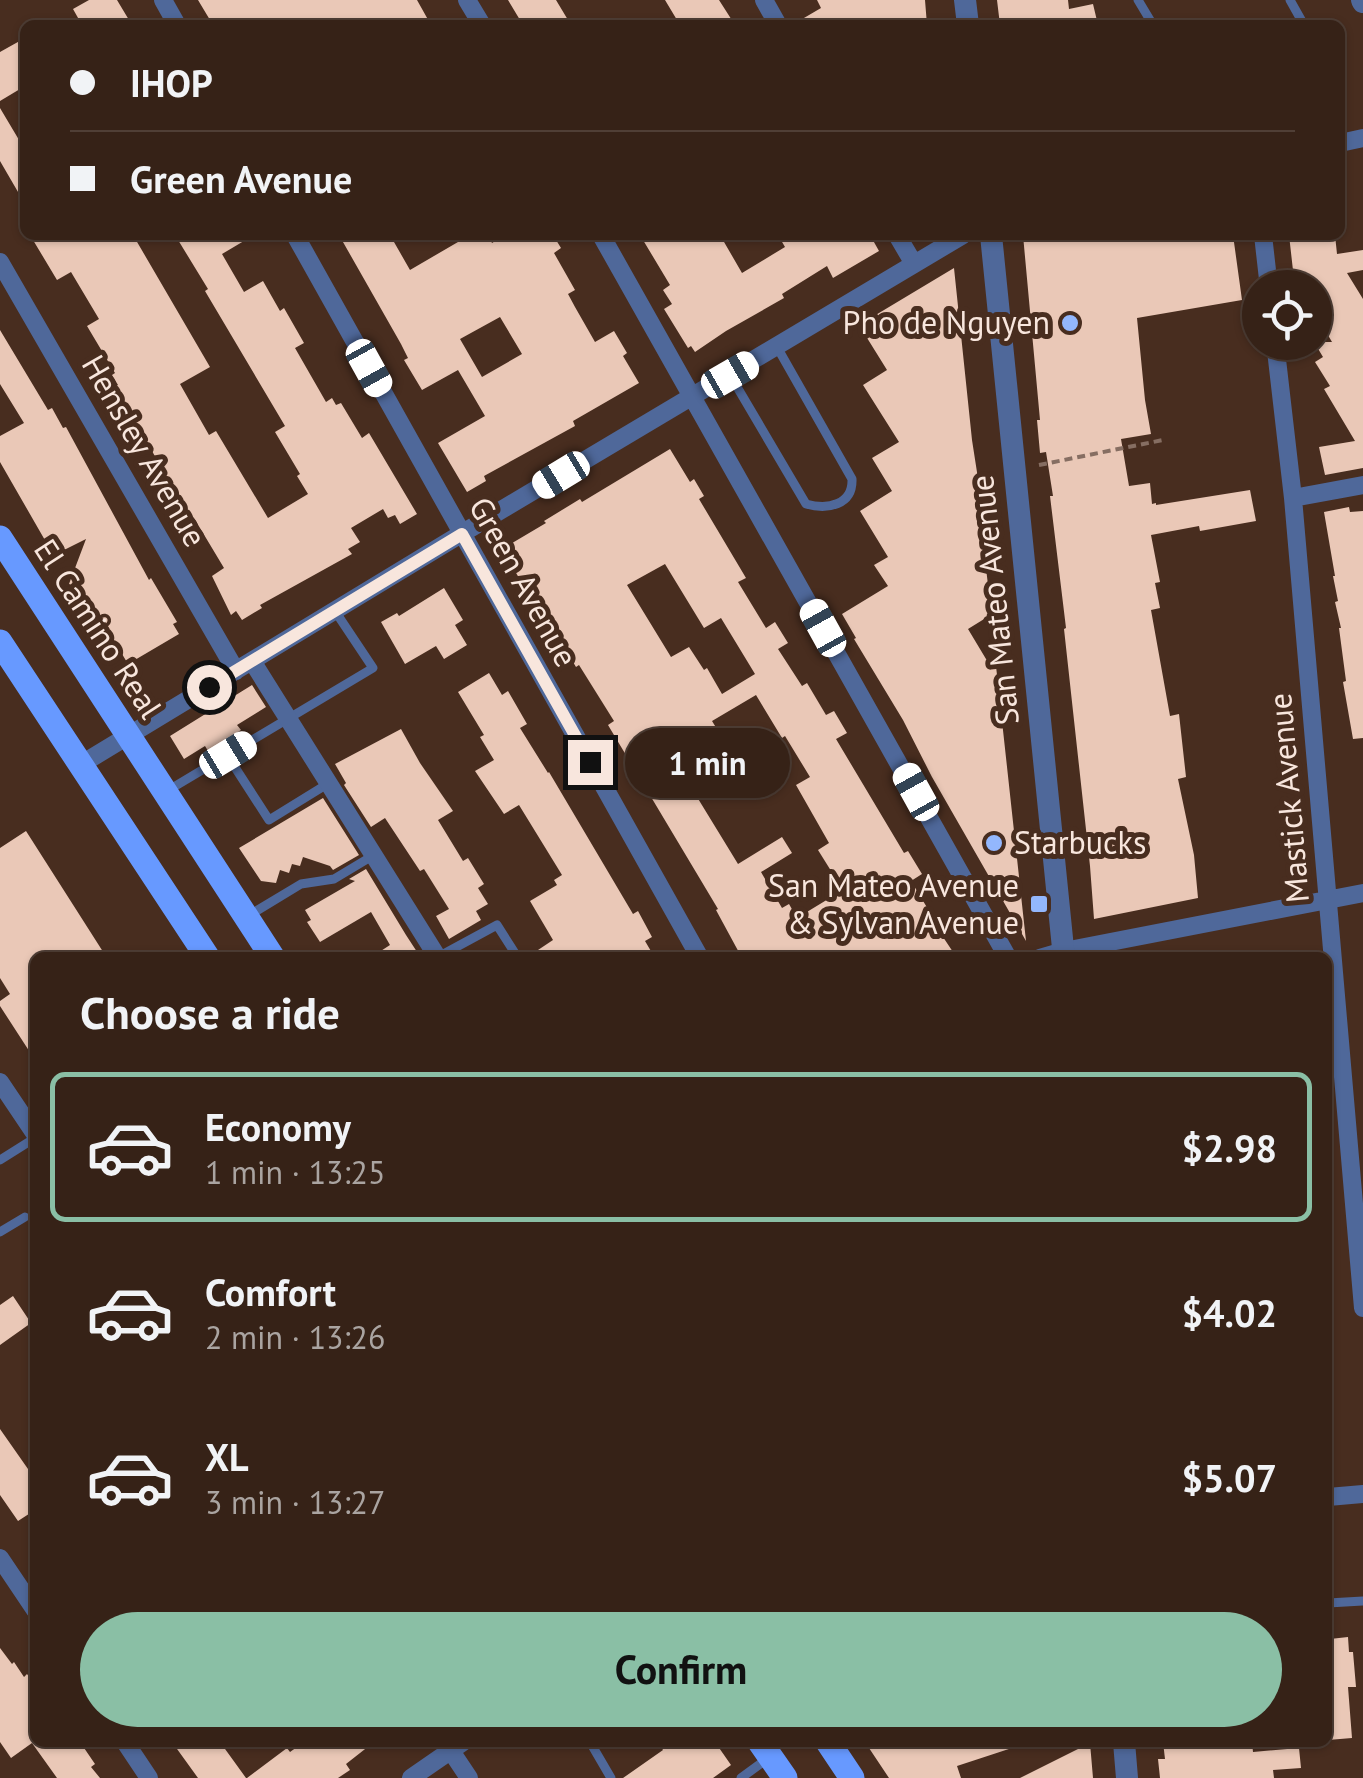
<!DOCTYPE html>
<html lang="en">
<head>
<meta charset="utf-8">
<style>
  :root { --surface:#362217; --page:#412f24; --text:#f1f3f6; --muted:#aaa4a1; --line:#503f36; --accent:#8abfa5 }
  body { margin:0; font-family:"PT Sans",sans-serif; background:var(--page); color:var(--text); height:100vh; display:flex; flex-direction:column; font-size:38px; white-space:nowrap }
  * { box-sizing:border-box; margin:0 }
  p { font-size:32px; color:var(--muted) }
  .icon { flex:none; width:55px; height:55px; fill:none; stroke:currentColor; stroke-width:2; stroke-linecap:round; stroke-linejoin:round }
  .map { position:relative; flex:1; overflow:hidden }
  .details { position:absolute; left:30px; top:952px; width:1302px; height:795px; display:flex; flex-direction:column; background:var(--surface); border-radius:15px; box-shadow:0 2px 8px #0004,0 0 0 2px var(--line) }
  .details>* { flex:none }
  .hud { position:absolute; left:20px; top:20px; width:1325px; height:220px; border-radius:15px; box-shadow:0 2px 8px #0004,0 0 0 2px var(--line); display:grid; align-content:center; height:220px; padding:0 50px; background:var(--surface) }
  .controls { position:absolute; left:1242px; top:270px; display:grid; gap:20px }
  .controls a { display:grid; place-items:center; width:90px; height:90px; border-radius:50%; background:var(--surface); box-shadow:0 2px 8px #0004,0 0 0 2px var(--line); font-size:50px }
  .end { position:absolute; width:45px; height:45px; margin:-22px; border:12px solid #f8e6dd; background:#111; box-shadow:0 0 0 5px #111 }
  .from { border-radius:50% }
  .bubble { position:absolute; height:70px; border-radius:35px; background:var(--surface); box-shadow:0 2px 8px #0004,0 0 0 2px var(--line); font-size:32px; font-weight:700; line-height:70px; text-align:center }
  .car { position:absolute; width:30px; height:60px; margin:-30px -15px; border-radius:12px; box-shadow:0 0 8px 2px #0007; background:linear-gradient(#fff 24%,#345 0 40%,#fff 0 76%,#345 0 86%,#fff 0) }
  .hud b { display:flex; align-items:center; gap:35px; height:95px; font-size:38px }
  .hud b+b { border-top:2px solid var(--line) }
  .hud i { width:25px; height:25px; background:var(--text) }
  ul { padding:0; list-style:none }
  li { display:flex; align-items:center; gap:30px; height:150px; margin:0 20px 15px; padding:0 30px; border:5px solid transparent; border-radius:15px }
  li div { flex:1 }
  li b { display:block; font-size:38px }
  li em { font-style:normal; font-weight:700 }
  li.current { border-color:var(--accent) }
  li>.icon { width:90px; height:90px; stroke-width:1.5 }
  h2 { padding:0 50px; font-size:45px; line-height:120px }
  .action { display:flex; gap:20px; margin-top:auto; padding:20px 50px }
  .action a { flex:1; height:115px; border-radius:60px; background:var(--accent); color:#111; font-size:40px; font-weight:700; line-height:115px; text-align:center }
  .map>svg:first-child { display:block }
</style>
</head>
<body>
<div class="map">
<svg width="1363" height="1778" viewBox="0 0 1363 1778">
  <rect width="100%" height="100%" fill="#482d1f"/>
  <path fill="#eac8b7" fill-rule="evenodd" d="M 89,0 L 117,0 L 132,25 L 82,25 L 73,9 Z
    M 198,0 L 417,0 L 431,25 L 213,25 Z
    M 508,0 L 556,0 L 571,25 L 523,25 Z
    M 665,0 L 719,0 L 735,25 L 680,25 Z
    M 817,0 L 925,0 L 927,25 L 792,25 L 821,8 Z
    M 997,0 L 1068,0 L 1069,9 L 1093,4 L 1098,25 L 1000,25 Z
    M 25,38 L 25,86 L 0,101 L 0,52 Z
    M 0,108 L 25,150 L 25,204 L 0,161 Z
    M 30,235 L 133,235 L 210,367 L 180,384 L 209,435 L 216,431 L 268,518 L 308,494 L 297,476 L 300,474 L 275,432 L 285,426 L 205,291 L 208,289 L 175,235 L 254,235 L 222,254 L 244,292 L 263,281 L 280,311 L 284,308 L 304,343 L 295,348 L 326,402 L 332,398 L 336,405 L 341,403 L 362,438 L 369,433 L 417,514 L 400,524 L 395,515 L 388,518 L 383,509 L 351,528 L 360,542 L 348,549 L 352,554 L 260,605 L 262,608 L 242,620 L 236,611 L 231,615 L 212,576 L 224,568 L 194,518 L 190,513 L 187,516 L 151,449 L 148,450 L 137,435 L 138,430 L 114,388 L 118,385 L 112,375 L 115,373 L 87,326 L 99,319 L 71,272 L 57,280 Z
    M 339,235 L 390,235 L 410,270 L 470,235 L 488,235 L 492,243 L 505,235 L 553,235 L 561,248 L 554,253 L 575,290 L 568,294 L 575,307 L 595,342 L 614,331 L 627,353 L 623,356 L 639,383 L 573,421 L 575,426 L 484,476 L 486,481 L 467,492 L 438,443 L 485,416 L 458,370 L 422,390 L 404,360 L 408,358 L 401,344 ZM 500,317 L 522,354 L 482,377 L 460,339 Z
    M 640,235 L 720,235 L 742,273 L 785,247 L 778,235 L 870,235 L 879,251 L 833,278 L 827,266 L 782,294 L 784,298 L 726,331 L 695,352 L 691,346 L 688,348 L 664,309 L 672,304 L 663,290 L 670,285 Z
    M 1023,235 L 1233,235 L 1242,300 L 1137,318 L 1145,400 L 1151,434 L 1121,439 L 1129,486 L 1150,483 L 1152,504 L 1156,503 L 1156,505 L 1250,490 L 1256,521 L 1200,531 L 1199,526 L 1151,535 L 1160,582 L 1155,583 L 1160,608 L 1151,610 L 1170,716 L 1179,714 L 1186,777 L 1178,779 L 1194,855 L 1198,898 L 1094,919 L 1090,866 L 1064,629 L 1066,628 L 1050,496 L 1053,496 L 1046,452 L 1040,453 L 1037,420 L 1040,420 Z
    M 1289,235 L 1335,235 L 1337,254 L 1363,250 L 1363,270 L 1347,273 L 1363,299 L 1363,468 L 1325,475 L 1319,447 L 1355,441 L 1324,389 L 1330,386 L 1315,362 L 1323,357 L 1314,342 L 1332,342 L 1315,313 L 1315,288 L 1295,288 Z
    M 954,268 L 972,440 L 981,498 L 981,526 L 988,585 L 989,616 L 968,629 L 992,669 L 996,666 L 1026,941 L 932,777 L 903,720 L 854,639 L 856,638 L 842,614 L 888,586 L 874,565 L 888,557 L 860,511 L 892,491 L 872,458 L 899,442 L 863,385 L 887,370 L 859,325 Z
    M 0,330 L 48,410 L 52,408 L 63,428 L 66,427 L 149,580 L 151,578 L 177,622 L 173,624 L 179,634 L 128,664 L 88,597 L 86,599 L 80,587 L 69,584 L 86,539 L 56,554 L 49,540 L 46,542 L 0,462 L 0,436 L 24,423 L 0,384 Z
    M 670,449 L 690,482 L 694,479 L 704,496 L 699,499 L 746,578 L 738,582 L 766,628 L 775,622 L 788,643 L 778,649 L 802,686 L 807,683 L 826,715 L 834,711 L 847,733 L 836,739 L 904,853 L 908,851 L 922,874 L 911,881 L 937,924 L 935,925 L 957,958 L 742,958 L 716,910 L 718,909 L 608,725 L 614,721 L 579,665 L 576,667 L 555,632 L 550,635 L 537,614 L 539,612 L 502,549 L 546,523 L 544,521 L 580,499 L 582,502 ZM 665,564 L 704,628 L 721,618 L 755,674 L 722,694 L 707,668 L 704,670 L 689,647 L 671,657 L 627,585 ZM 756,695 L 782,738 L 785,736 L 810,777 L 796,785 L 829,843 L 818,850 L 843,890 L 797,918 L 789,904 L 782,908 L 761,872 L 792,853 L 782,837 L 738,864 L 697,797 L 742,770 L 712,721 Z
    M 1349,507 L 1350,512 L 1363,511 L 1363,738 L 1353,739 L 1343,682 L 1346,681 L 1339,628 L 1341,628 L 1335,602 L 1338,601 L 1333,576 L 1335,576 L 1324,512 Z
    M 444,588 L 463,620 L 455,625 L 467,645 L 444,659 L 436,646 L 405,664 L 381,622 L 397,613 L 399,616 Z
    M 489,673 L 502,695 L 508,691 L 527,724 L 520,728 L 548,773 L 549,772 L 633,914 L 638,911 L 652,937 L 645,941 L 655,958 L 526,958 L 553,940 L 530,901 L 557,885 L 554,880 L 562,875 L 519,805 L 504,814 L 475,771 L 494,760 L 480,737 L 484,735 L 458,692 Z
    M 252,685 L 266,707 L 237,725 L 241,730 L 208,751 L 205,746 L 184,759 L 170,736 Z
    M 401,729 L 420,763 L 453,811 L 438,820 L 463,861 L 468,858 L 484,884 L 478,888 L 488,904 L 476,911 L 481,920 L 449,939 L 436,916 L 449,909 L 424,869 L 420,871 L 385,818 L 371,827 L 344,785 L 346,783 L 335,764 Z
    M 323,798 L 359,855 L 333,870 L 330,866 L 303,857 L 300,866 L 292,864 L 289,873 L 280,870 L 276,883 L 261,881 L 239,848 Z
    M 26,831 L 107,958 L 35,958 L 35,1060 L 0,1006 L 0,1001 L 10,994 L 0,978 L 0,848 Z
    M 366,869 L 406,935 L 421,958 L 370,958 L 390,945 L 371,912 L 320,942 L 307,922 L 311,920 L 305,910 L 355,881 L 349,879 Z
    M 13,1296 L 31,1323 L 0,1345 L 0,1305 Z
    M 0,1429 L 35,1479 L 35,1510 L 18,1521 L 0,1495 Z
    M 1348,1637 L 1349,1652 L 1353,1652 L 1356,1687 L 1348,1687 L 1352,1738 L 1328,1740 L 1328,1642 L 1330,1642 L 1330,1639 Z
    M 0,1648 L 12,1664 L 14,1662 L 24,1677 L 27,1674 L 35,1685 L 33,1742 L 80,1742 L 95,1764 L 91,1767 L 100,1778 L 57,1778 L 32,1743 L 11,1758 L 0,1742 Z
    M 172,1742 L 220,1742 L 246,1778 L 198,1778 Z
    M 304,1742 L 374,1742 L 346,1764 L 350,1770 L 338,1778 L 247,1778 L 287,1748 L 290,1752 Z
    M 658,1742 L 715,1742 L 731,1765 L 713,1778 L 623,1778 L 663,1750 Z
    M 865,1742 L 1018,1742 L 1018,1746 L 957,1766 L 961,1778 L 889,1778 Z
    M 1163,1742 L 1252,1742 L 1253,1752 L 1299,1748 L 1301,1768 L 1273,1770 L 1274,1778 L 1160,1778 L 1158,1759 L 1165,1759 Z
    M 1090,1743 L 1093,1778 L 1020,1778 Z"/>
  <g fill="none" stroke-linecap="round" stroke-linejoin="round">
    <path stroke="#866e62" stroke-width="4" stroke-dasharray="8 5" stroke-linecap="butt" d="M 1039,465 L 1163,440"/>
    <path stroke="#4f689a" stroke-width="9" d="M 1138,0 L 1153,25
      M 1290,0 L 1304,25
      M 730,375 L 806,504 C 828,510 853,505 852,479 L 777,347
      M 227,755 L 269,820 L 329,783
      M 167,791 L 373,668 L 335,611
      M 248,916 L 301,884 L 334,879 L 374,855
      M 438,957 L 497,925 L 518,958
      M 0,1160 L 35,1138
      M 0,1232 L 25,1217
      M 1328,1603 L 1363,1601
      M 590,1742 L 611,1778
      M 741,1778 L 767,1759"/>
    <path stroke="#4f689a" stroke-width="18" d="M 163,0 L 177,25
      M 467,0 L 482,25
      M 764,0 L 778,25
      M 1340,143 L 1363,138
      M 295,235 L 700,958
      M 601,235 L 1008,958
      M 897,235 L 914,264
      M 1263,235 L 1269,288
      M 0,262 L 236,671
      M 1275,342 L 1293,498 L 1363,1308
      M 1293,498 L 1363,485
      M 252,661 L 438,958
      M 80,765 L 461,534 L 963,235
      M 1040,958 L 1064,951 L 1363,893
      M 0,1082 L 35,1134
      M 1328,1497 L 1363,1494
      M 0,1558 L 35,1610
      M 125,1742 L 149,1778
      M 445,1742 L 469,1778
      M 411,1778 L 463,1742"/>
    <path stroke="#4f689a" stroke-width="22" d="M 965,0 L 968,25
      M 1362,0 L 1363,2
      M 991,235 L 1064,958
      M 1124,1742 L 1127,1778"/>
    <path stroke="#6799ff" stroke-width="25" d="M 0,538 L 273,958
      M 0,642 L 208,958
      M 760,1742 L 785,1778
      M 828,1742 L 852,1778"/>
  </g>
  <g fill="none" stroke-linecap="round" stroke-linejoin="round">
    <path stroke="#f8e6dd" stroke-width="12" d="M 209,687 L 462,534 L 590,762"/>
  </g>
  <g fill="#93b7fd" stroke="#482d1f" stroke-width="4">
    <circle cx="1070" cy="323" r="10"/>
    <circle cx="994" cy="843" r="10"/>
    <rect x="1029" y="894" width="20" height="20" rx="5"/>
  </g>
  <g text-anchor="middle" stroke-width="10" stroke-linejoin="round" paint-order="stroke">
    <g font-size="32" fill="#f8e6dd" stroke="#482d1f" text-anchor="end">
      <text x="1050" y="334">Pho de Nguyen</text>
      <text x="1014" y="854" text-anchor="start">Starbucks</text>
      <text x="1019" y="897">San Mateo Avenue<tspan x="1019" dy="37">&amp; Sylvan Avenue</tspan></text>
    </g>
    <g font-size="32" fill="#f8e6dd" stroke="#482d1f">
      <text transform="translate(144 451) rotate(60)" y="11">Hensley Avenue</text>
      <text transform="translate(523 582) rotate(61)" y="11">Green Avenue</text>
      <text transform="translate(995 600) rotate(-96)" y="11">San Mateo Avenue</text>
      <text transform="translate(98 629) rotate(57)" y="11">El Camino Real</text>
      <text transform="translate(1289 798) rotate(-95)" y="11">Mastick Avenue</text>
    </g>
  </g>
</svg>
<div class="controls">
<a><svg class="icon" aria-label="locate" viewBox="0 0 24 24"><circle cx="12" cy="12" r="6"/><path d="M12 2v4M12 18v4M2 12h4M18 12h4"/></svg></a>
</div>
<i class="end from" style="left:209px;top:687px"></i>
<i class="end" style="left:590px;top:762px"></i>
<div class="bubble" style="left:625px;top:728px;width:165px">1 min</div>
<i class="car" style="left:369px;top:368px;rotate:151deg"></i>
<i class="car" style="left:730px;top:375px;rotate:60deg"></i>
<i class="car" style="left:561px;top:475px;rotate:239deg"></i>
<i class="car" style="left:823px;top:628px;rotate:331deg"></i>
<i class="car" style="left:228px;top:755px;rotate:59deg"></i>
<i class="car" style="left:916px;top:792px;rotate:331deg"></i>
<div class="hud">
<b><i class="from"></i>IHOP</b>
<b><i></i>Green Avenue</b>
</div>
<section class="details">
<h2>Choose a ride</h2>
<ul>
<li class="current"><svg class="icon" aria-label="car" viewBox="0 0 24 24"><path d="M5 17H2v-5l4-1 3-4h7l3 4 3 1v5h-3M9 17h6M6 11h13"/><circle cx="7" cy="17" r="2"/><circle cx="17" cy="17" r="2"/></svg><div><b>Economy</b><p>1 min · 13:25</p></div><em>$2.98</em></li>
<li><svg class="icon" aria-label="car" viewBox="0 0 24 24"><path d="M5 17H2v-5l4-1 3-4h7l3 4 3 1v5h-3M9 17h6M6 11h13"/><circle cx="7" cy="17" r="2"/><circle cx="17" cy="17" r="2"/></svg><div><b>Comfort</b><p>2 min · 13:26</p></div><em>$4.02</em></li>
<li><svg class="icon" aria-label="car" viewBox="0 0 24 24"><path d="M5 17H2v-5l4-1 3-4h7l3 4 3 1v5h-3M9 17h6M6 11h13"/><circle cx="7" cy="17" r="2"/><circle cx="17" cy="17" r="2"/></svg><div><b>XL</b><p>3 min · 13:27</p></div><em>$5.07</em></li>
</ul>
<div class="action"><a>Confirm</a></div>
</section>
</div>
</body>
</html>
